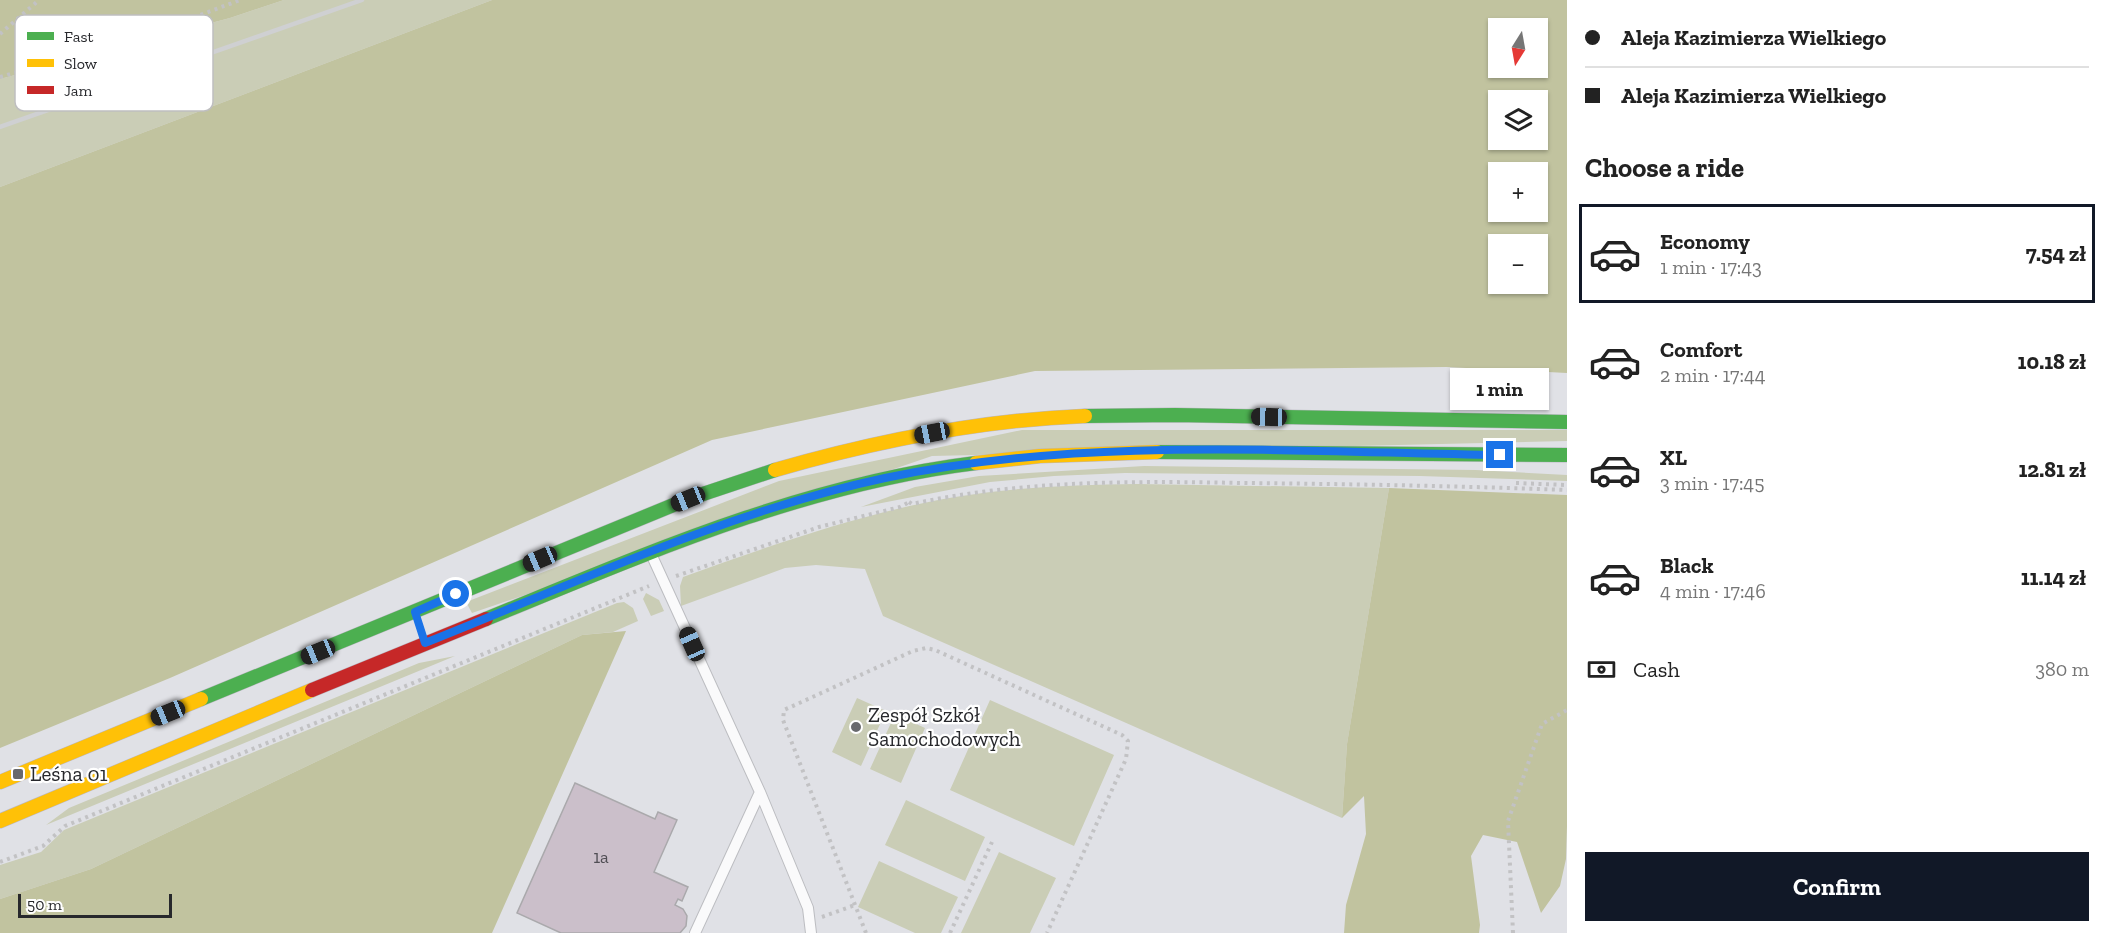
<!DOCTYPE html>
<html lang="en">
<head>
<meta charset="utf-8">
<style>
  :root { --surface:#fff; --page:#f2f2f2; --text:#222; --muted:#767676; --line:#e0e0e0; --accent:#111827 }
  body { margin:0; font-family:"Zilla Slab",serif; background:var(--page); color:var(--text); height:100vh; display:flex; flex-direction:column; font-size:22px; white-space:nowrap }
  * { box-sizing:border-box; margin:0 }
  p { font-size:20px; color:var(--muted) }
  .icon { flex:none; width:33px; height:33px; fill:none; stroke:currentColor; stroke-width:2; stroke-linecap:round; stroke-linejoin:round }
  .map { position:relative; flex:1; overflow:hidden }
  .drawer { display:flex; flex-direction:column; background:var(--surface); width:540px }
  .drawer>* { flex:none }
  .hud { display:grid; align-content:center; height:132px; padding:0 18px; background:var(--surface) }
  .needle { width:39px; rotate:191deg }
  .tools { position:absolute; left:1488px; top:18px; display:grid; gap:12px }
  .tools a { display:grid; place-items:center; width:60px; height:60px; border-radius:0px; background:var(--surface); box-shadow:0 2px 4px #0004; font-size:30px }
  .scale { position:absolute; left:18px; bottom:15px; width:154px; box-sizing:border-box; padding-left:6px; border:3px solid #27282c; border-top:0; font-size:16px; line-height:21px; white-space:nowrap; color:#27282c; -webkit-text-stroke:4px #fff; paint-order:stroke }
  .end { position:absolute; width:27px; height:27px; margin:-14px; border:8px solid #1a73e8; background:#fff; box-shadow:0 0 0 3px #fff }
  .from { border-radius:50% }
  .bubble { position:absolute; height:42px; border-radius:0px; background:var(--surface); box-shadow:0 2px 4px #0004; font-size:20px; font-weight:800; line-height:42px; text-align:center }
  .car { position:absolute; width:18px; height:36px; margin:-18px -9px; border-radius:8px; box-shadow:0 0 4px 2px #0007; background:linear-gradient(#222 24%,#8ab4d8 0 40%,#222 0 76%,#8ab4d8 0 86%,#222 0) }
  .hud b { display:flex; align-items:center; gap:21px; height:57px; font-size:22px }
  .hud b+b { border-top:2px solid var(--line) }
  .hud i { width:15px; height:15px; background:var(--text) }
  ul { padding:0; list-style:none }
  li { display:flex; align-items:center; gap:18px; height:99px; margin:0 12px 9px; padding:0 6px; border:3px solid transparent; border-radius:0px }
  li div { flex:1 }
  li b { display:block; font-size:22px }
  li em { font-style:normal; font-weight:800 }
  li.on { border-color:var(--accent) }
  li>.icon { width:54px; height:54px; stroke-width:1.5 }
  h2 { padding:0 18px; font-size:27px; line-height:72px }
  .pay { display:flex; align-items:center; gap:15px; height:66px; padding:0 18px; font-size:22px }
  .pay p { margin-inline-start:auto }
  .button { display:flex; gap:12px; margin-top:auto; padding:12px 18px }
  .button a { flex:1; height:69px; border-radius:0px; background:var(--accent); color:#fff; font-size:24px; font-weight:800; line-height:69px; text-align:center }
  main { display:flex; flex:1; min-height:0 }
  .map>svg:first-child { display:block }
</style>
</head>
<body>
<main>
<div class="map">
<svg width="1567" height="933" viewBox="0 0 1567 933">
  <rect width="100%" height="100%" fill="#e0e1e6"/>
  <path fill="#cacdb6" d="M 284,0 L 492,0 L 0,187 L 0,79 L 230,18 Z
    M 1022,430 L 1567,430 L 1567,441 L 932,456 L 472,613 L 466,602 L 779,481 Z
    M 1144,466 L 1476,470 L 1567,475 L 1567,481 L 1420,476 L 1125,473 L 1054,476 L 990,482 L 861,507 L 915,487 L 979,476 Z
    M 1137,484 L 1389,488 L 1347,744 L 1342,818 L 883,616 L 865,569 L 816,565 L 785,568 L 681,606 L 680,586 L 683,577 C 772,545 862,513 955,497 C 1015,487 1077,485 1137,484 Z
    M 646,593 L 659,600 L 664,611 L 651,616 L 643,599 Z
    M 624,602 L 633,608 L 638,621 L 613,632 L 582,635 L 91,869 L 0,899 L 0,865 L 41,852 L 64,830 L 617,603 Z
    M 455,656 L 46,825 L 69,808 L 419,663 Z
    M 857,698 L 886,711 L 861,766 L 832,752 Z
    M 990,700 L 1114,755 L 1074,846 L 950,790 Z
    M 895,714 L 925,728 L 901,783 L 870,769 Z
    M 906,800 L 985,837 L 965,881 L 885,845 Z
    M 999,852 L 1056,878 L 1030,933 L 961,933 Z
    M 879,861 L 958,897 L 941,933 L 915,933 L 858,907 Z"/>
  <path fill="#c1c39f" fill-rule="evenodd" d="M 0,0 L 284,0 L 230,18 L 0,79 Z
    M 492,0 L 1567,0 L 1567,373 L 1446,367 L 1035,371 L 712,440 L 170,678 L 0,748 L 0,187 ZM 1538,28 L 1538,68 L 1498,68 L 1498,28 ZM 1538,100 L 1538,140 L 1498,140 L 1498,100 ZM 1498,172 L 1538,172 L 1538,212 L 1498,212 ZM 1498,244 L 1538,244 L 1538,284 L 1498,284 Z
    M 1389,488 L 1567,495 L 1567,826 L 1566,859 L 1560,886 L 1541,913 L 1517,842 L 1483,835 L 1471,856 L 1480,925 L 1479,933 L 1344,933 L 1346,905 L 1366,834 L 1364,796 L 1342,818 L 1347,744 Z
    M 626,631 L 492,933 L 0,933 L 0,899 L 91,869 L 582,635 Z"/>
  <path fill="#cbbfca" stroke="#aaa9ac" stroke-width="1.5" d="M 575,783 L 655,819 L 658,812 L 677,820 L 654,872 L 688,887 L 682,901 L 678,899 L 675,905 L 683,909 L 687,916 L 686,926 L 680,933 L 561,933 L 517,913 Z"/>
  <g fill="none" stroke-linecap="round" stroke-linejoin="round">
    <defs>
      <path id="lane" d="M 652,556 L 760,792 L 808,908 L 811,933
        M 695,933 L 760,792"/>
      <path id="fast" d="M 1085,416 L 1175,415 L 1567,422
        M 1157,452 L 1567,455
        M 486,619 C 645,554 804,484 976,463
        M 201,699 L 688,499 L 775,470"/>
      <path id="slow" d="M 976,463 L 1040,456 L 1157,452
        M 775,470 C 876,441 979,420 1085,416
        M 0,782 L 201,699
        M 0,821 L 312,690"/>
      <path id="jam" d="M 312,690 L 486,619"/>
    </defs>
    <use href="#lane" stroke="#bcbdc1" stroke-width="12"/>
    <use href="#fast" stroke="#bab7c2" stroke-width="15"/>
    <use href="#slow" stroke="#bab7c2" stroke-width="15"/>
    <use href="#jam" stroke="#bab7c2" stroke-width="15"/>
    <path stroke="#c2c2c4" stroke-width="4" stroke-dasharray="3 4.5" stroke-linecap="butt" d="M 0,34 L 39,0
      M 0,77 L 158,31 L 240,0
      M 1516,483 L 1567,485
      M 909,502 L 912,504 C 1021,480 1133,481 1244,483 C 1351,484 1459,486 1567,490
      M 676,576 L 819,527 L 900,507 L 911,501
      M 0,862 L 43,846 L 65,826 L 649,586
      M 822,917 L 855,905
      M 866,933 L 783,720 L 784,710 L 913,651 L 926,648 L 935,650 L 1122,735 L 1128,741 L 1126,759 L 1047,933
      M 950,933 L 992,842
      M 1513,933 L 1508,821 L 1542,724 L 1567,710"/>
    <use href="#lane" stroke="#fafafb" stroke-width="10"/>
    <use href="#fast" stroke="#4caf50" stroke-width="14"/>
    <use href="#slow" stroke="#ffc107" stroke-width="14"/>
    <use href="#jam" stroke="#c62828" stroke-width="14"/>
    <path stroke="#cfd0d2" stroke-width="4.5" d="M 0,127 L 362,0"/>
  </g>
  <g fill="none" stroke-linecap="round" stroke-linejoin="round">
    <path stroke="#1a73e8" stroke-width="8" d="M 456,594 L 415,612 L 425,643 C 576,583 726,512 885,478 C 1085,436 1297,452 1500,455"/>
  </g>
  <g fill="#68696d" stroke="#fff" stroke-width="2">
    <circle cx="856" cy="727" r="6"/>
    <rect x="12" y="768" width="12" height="12" rx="3"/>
  </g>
  <g text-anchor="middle" stroke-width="4.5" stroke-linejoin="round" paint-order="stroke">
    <g font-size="18" fill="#504e54">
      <text x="601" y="863">1a</text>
    </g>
    <g font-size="21" fill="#27282c" stroke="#fff" text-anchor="start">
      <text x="868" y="722">Zespół Szkół<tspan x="868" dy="24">Samochodowych</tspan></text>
      <text x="30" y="781">Leśna 01</text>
    </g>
  </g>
  <rect x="15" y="15" width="198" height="96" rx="9" fill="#fff" stroke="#bebec0" stroke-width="1.5"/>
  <rect x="27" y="32" width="27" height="8" fill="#4caf50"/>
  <rect x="27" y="59" width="27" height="8" fill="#ffc107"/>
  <rect x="27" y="86" width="27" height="8" fill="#c62828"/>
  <g font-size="16" fill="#27282c">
    <text x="64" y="42">Fast</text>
    <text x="64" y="69">Slow</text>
    <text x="64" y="96">Jam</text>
  </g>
</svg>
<div class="tools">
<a><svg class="needle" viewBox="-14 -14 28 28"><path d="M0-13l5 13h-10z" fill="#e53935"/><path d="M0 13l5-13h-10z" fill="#767676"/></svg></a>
<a><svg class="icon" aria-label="layers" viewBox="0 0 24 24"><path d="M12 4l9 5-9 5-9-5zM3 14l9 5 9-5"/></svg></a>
<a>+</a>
<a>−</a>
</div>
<div class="scale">50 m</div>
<i class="end from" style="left:456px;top:594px"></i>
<i class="end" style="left:1500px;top:455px"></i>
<div class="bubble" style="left:1450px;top:368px;width:99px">1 min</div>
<i class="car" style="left:1269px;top:417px;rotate:271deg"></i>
<i class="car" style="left:932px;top:433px;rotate:259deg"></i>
<i class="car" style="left:688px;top:499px;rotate:248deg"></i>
<i class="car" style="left:540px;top:559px;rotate:247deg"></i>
<i class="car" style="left:692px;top:644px;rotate:336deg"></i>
<i class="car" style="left:318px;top:652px;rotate:248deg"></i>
<i class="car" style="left:168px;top:713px;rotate:248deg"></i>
</div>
<section class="drawer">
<div class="hud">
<b><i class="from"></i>Aleja Kazimierza Wielkiego</b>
<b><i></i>Aleja Kazimierza Wielkiego</b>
</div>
<h2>Choose a ride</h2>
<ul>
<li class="on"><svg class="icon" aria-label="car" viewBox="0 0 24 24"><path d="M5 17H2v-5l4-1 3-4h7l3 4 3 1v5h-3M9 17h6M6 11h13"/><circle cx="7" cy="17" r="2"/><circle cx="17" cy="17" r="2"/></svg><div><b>Economy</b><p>1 min · 17:43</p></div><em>7.54 zł</em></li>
<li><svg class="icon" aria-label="car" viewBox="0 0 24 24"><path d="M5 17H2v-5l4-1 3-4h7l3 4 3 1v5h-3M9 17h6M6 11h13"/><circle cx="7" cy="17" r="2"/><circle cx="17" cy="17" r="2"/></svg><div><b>Comfort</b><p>2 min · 17:44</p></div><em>10.18 zł</em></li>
<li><svg class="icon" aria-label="car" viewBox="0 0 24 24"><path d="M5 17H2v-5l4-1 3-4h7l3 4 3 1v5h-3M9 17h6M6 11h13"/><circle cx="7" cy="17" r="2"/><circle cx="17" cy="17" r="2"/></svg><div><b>XL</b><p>3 min · 17:45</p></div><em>12.81 zł</em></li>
<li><svg class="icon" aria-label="car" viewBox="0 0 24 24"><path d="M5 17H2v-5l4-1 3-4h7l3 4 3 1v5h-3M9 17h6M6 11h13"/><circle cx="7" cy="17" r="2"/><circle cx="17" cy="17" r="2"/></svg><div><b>Black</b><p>4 min · 17:46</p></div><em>11.14 zł</em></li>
</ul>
<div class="pay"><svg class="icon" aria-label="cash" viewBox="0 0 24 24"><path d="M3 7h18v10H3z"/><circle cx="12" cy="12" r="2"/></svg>Cash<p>380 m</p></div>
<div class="button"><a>Confirm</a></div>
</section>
</main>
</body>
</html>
